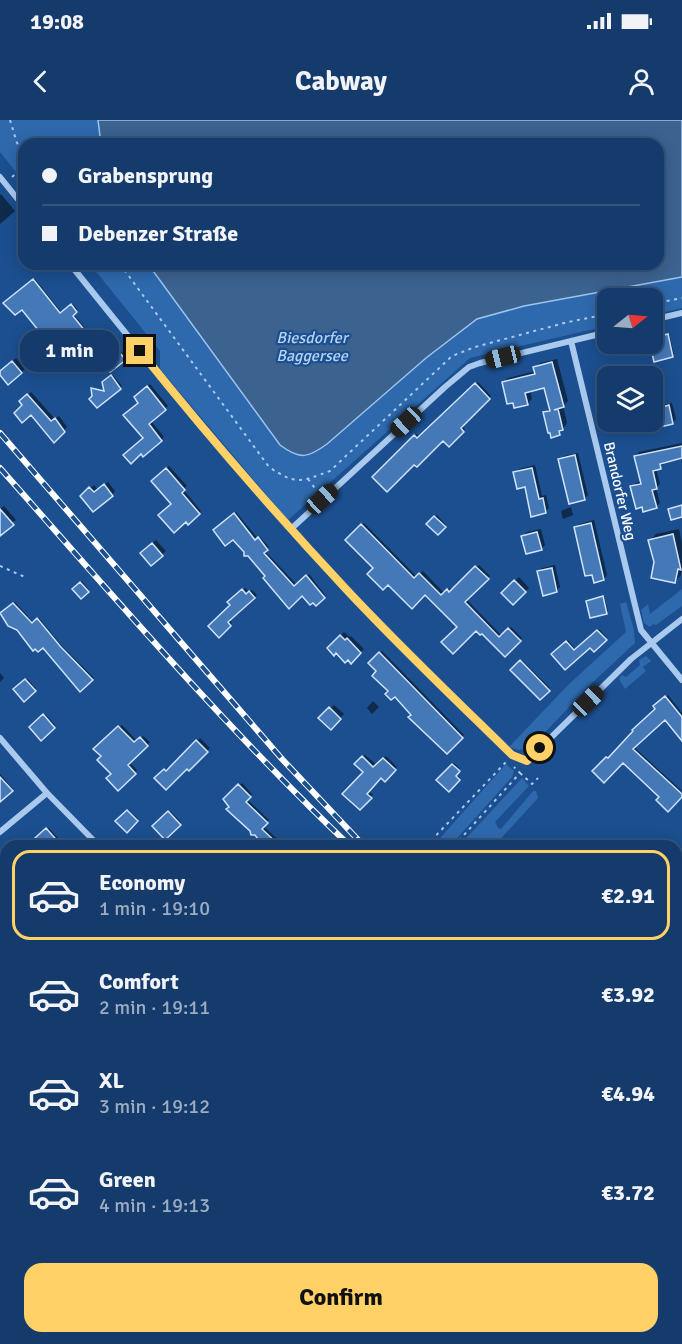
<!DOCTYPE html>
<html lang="en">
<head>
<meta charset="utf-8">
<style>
  :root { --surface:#143b6b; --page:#1d4271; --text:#f1f3f6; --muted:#9dadc1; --line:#33557e; --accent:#ffd166 }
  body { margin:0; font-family:Signika,sans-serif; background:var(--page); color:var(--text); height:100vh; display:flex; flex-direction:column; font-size:22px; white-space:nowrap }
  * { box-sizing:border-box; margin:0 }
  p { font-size:20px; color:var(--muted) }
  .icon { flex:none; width:33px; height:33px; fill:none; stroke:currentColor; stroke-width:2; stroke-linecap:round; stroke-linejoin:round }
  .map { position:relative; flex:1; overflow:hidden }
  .details { position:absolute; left:0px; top:720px; width:682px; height:504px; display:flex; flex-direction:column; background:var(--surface); border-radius:18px 18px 0 0; box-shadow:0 3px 15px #0003,0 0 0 2px var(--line) }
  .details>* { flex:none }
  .hud { position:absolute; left:18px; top:18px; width:646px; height:132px; border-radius:18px; box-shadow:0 3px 15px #0003,0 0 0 2px var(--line); display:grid; align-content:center; height:132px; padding:0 24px; background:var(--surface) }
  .needle { width:39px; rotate:73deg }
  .buttons { position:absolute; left:597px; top:168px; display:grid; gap:12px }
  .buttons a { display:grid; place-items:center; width:66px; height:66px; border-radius:12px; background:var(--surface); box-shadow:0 3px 15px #0003,0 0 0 2px var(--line); font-size:30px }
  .end { position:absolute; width:27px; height:27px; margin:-14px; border:8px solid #ffd166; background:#111; box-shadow:0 0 0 3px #111 }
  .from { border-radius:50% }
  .bubble { position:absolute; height:42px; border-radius:18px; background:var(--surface); box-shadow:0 3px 15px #0003,0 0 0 2px var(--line); font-size:20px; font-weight:700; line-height:42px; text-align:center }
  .car { position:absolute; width:18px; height:36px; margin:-18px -9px; border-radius:8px; box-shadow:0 0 4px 2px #0007; background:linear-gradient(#222 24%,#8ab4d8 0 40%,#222 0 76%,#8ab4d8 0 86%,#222 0) }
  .hud b { display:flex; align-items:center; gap:21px; height:57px; font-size:22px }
  .hud b+b { border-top:2px solid var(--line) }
  .hud i { width:15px; height:15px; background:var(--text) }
  ul { padding:10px 0 0; list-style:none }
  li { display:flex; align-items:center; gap:18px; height:90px; margin:0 12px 9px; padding:0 12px; border:3px solid transparent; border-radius:18px }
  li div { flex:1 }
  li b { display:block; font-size:22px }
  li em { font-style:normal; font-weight:700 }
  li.active { border-color:var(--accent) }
  li>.icon { width:54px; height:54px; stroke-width:1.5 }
  .action { display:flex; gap:12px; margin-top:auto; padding:12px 24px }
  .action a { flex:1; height:69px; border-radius:18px; background:var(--accent); color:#111; font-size:24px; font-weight:700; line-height:69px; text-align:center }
  .status { display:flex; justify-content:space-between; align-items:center; height:42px; padding:0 30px; background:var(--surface); direction:ltr }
  .status svg { height:16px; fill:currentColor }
  header { display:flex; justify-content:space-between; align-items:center; height:78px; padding:0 24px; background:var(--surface); font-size:27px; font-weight:700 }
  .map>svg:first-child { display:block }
</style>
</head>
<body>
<div class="status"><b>19:08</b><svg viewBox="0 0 49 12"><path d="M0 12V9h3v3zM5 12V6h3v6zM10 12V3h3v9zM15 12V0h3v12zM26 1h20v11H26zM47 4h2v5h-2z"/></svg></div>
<header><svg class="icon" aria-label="back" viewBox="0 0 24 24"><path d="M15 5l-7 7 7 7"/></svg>Cabway<svg class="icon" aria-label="person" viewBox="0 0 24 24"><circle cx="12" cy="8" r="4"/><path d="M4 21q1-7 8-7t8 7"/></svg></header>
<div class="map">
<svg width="682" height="1224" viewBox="0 0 682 1224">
  <rect width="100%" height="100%" fill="#1b4f8f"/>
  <path fill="#2e69ad" d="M 0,0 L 98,0 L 101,24 L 24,24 L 24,62 L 0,32 Z
    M 90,144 L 148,144 L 280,325 L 327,324 L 426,238 L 477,199 L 524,186 L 682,157 L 682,188 L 653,195 L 652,178 L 608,178 L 607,206 L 470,238 L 288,400 L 160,249 L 160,231 Z
    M 682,469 L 682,486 L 656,505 L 653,504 L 650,507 L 644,503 L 641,490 L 648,484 L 650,494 Z
    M 626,482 L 634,510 L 635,523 L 593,562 L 530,628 L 519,630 L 509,627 L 568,565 L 626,512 L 620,484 Z
    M 646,536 L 651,541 L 643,547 L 646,551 L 625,569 L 619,559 L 622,555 L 626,557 L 640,545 L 639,540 Z
    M 506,644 L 514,651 L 512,657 L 450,726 L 433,726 Z
    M 522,658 L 529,666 L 495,702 L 498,708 L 501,709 L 533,671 L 536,671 L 538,678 L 494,726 L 459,726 Z"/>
  <path fill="#3c6290" stroke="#9cc4f0" stroke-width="1.5" d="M 98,0 L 682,0 L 682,157 L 524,186 L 477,199 L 426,238 L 327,324 C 308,338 300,340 280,325 L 148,144 L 658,144 L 658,24 L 101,24 Z"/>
  <path fill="#0007" d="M 1,74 L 15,91 L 0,104 L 0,75 Z
    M 35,159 L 62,193 L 73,184 L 78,190 L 73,193 L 88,212 L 92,209 L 114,237 L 121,231 L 126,238 L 111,250 L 93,228 L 63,207 L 22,188 L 6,183 Z
    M 669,214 L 674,234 L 655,240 L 651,224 L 652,218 Z
    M 16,238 L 25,249 L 21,252 L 0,252 Z
    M 557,239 L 568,281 L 563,286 L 567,303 L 559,314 L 545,293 L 550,288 L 545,266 L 530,270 L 532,279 L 527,284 L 504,262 L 508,258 L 536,251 L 535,248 L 540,243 Z
    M 113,255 L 122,266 L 97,286 L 93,269 L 105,270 L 104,263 Z
    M 478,262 L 491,276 L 462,305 L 465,309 L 449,325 L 443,318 L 414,342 L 374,357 L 417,314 L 420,317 Z
    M 150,264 L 168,286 L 151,301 L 164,317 L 144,335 L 144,318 L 140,283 L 136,277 Z
    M 31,272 L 55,299 L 59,296 L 67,307 L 63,311 L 21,282 Z
    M 672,283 L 676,299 L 672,303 L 652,301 L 654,287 Z
    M 682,323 L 682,337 L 663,341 L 664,344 L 656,349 L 660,364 L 656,368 L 660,383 L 656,387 L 632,367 L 636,363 L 642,361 L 636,336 L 639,332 Z
    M 578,333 L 588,375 L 584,379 L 560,340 L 564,336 Z
    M 535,345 L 542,376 L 546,375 L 549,388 L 545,392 L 515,353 L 519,349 Z
    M 169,346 L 187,366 L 183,369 L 201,391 L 188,402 L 153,361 Z
    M 108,362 L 115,371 L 112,375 L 82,376 L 94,365 L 98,370 Z
    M 4,386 L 16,400 L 0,410 L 0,389 Z
    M 571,387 L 573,395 L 563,399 L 561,391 Z
    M 236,392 L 258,419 L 260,417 L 269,427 L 265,431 L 297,465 L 309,454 L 325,475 L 316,484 L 303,474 L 267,456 L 233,417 L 215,411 Z
    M 437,395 L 446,405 L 438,413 L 428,404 Z
    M 594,400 L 607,455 L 604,459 L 576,407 L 580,404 Z
    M 364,403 L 417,457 L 423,451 L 444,473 L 450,468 L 453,470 L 479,445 L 490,456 L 466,479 L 502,516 L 511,507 L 522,518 L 505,535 L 482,512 L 459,507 L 425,473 L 375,448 L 347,420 Z
    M 541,409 L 545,425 L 541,429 L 523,416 L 527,412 Z
    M 679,409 L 682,423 L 682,450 L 681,455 L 675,461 L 655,442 L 650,420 L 656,414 Z
    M 156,420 L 166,431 L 151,444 L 142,433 Z
    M 555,445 L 560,467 L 556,471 L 539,451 L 542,448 Z
    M 519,457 L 529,468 L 513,483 L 503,473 Z
    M 82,461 L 89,470 L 81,477 L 74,469 Z
    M 245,468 L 249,472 L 252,470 L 257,475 L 229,499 L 232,503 L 219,516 L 232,485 L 230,482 Z
    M 604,476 L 608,491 L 606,493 L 588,481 Z
    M 15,482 L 34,503 L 39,498 L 61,525 L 94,558 L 80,570 L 43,526 L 18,509 L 1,493 Z
    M 599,509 L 607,518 L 594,530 L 591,526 L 565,548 L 553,534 L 568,520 L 576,530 Z
    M 344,512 L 350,517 L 351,516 L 364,529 L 351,541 L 329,528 Z
    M 382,531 L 464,615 L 447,632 L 390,571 L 378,551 L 370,543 Z
    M 522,540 L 550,568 L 540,578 L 512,550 Z
    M 0,553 L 4,558 L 0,562 Z
    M 28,559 L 36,569 L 24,580 L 15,569 Z
    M 668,575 L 682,593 L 682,619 L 665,598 L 634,627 L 682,671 L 682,675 L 661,677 L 623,640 L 594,651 L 609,636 L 610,638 L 657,589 L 655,586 Z
    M 373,581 L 379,587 L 372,594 L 367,588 Z
    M 334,585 L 344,594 L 331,607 L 320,598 Z
    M 45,594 L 55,605 L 41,619 L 31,607 Z
    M 122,605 L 137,621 L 143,616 L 150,622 L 129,642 L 137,650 L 118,668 L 103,636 L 95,629 Z
    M 200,618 L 210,628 L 189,649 L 187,647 L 157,658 L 168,647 L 170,649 Z
    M 365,635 L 377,645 L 386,636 L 397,647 L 385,659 L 381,656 L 368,670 L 373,675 L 360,688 L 365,651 L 356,644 Z
    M 454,643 L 460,649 L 456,653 L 460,658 L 449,670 L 439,660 Z
    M 0,654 L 13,669 L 0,680 Z
    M 242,663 L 252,674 L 247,679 L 269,700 L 263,706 L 285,726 L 265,726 L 225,679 Z
    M 129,690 L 138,699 L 127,711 L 117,701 Z
    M 170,691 L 181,702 L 165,718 L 154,706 Z
    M 49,708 L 64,725 L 31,726 L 30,725 Z
    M 6,746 L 6,775 L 0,764 L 0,749 Z
    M 679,747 L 682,750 L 682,772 L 676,767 L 676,749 Z
    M 4,929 L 6,933 L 6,980 L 0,967 L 0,931 Z
    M 6,1016 L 6,1031 L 0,1033 L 0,1017 Z
    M 678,1122 L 682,1124 L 682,1128 L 676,1135 Z
    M 0,1127 L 4,1141 L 0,1145 Z
    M 676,1158 L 682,1162 L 682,1189 L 676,1185 Z
    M 5,1187 L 6,1218 L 13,1218 L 14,1224 L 0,1224 L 0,1188 Z
    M 172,1218 L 188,1218 L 188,1219 L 185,1222 L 174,1224 Z
    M 256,1218 L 264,1218 L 266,1224 L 241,1224 L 243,1221 Z"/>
  <path fill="#4478b7" stroke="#cfe3fa" stroke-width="1.5" d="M 33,159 L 60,193 L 71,184 L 77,192 L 73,196 L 86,212 L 90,210 L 112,237 L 119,232 L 126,240 L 110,252 L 93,230 L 85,236 L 63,209 L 47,221 L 22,190 L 15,195 L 3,183 Z
    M 668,214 L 673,237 L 654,242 L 650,224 L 652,224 L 652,218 Z
    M 12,241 L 22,253 L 8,265 L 0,255 L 0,251 Z
    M 552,242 L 564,287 L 554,290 L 558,289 L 563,310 L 559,311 L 560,315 L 551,318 L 550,313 L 548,313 L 543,292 L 550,291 L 544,268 L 525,273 L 528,285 L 514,288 L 513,283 L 507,284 L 502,262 L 535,254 L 533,247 Z
    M 111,255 L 121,269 L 97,288 L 89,279 L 92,276 L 91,268 L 104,271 L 102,262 Z
    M 475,263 L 490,279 L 461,308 L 464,312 L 449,327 L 443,321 L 417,347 L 414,345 L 387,372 L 372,357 L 414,315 L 417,318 Z
    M 147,266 L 166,290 L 149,304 L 162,321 L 143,337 L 141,334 L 131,344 L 123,335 L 143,318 L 123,295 L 138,283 L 134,277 Z
    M 27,274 L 51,301 L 55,298 L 65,312 L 54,323 L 31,295 L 22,303 L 14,293 L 22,285 L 19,281 Z
    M 669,285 L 673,304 L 652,309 L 652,293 L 656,292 L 656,289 Z
    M 682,326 L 682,338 L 660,344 L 661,349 L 653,351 L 657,369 L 652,370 L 657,388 L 643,392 L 642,387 L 636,389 L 630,366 L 641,364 L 634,336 Z
    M 575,335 L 585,380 L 569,384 L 558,339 Z
    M 166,348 L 185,370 L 182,373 L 200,394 L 188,405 L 186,402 L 174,413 L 158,395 L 171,384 L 151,361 Z
    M 532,348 L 539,379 L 543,378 L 546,393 L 531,397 L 525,367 L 517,369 L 513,352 Z
    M 104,364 L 113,376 L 93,392 L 80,376 L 89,367 L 94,372 Z
    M 682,385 L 682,397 L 671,400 L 668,389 Z
    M 0,389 L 14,405 L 0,416 Z
    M 234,393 L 255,420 L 258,417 L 268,430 L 264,433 L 294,466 L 306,455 L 325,478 L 316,486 L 313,483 L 310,485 L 302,476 L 289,489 L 263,458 L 265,456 L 248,436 L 244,436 L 244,432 L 233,420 L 225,426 L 213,410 Z
    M 434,396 L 446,407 L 438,415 L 426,404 Z
    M 591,403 L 604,460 L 594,463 L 592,455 L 585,456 L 574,407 Z
    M 361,404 L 414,458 L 419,453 L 441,475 L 447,469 L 449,472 L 475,446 L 489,459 L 465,482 L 499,517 L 508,508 L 521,521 L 505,537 L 482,514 L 480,515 L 476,511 L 453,534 L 441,522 L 457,507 L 425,475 L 412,489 L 388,465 L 383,470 L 367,454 L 373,448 L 345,420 Z
    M 537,412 L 542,430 L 526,434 L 521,416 Z
    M 673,414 L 681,450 L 678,449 L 675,463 L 651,458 L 654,442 L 648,420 Z
    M 152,423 L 163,436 L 151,446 L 140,433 Z
    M 552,448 L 557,472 L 543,476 L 537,451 Z
    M 514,460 L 526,472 L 513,485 L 501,473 Z
    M 80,462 L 89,472 L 81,479 L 72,469 Z
    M 242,469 L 246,474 L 249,471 L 255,478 L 228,502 L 231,506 L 219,518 L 208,506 L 230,485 L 227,482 Z
    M 603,476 L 607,494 L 590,498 L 586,481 Z
    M 13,483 L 32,503 L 37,498 L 60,526 L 93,560 L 80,572 L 43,528 L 38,532 L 35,529 L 33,531 L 17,510 L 8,506 L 0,493 Z
    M 597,510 L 607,520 L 594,532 L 590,528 L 565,550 L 551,534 L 566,521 L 574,530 Z
    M 340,515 L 345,520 L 347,518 L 361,533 L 351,544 L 348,540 L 345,543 L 336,533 L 334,536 L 327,528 Z
    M 379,532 L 463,618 L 447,634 L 408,597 L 411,595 L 395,577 L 391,580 L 385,574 L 388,571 L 372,556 L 376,551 L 368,543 Z
    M 520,540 L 550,571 L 540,580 L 510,550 Z
    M 25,559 L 36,571 L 24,582 L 13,569 Z
    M 665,576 L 682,597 L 682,621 L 665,600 L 633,629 L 682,674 L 682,677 L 668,692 L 656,680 L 659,677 L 623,643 L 604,663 L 592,651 L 606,637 L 608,638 L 633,611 L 632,610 L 655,589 L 653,586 Z
    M 329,587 L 341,599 L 331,610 L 318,598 Z
    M 43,594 L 55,608 L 41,621 L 29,607 Z
    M 118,606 L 134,622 L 140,617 L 148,626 L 128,645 L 136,654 L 118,671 L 106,658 L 111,654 L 97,640 L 101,636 L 93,629 Z
    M 196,620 L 208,632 L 189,651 L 187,649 L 166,670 L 154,658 L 164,649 L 166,651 Z
    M 362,636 L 373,647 L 383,638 L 396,650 L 385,662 L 381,658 L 367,674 L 372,678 L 360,690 L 342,674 L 363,652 L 354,644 Z
    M 452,644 L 460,651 L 456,656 L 460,660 L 449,672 L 436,660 Z
    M 0,657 L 13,671 L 0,682 Z
    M 238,664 L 251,677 L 246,682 L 268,703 L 262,709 L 280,726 L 263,726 L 255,715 L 251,715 L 250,711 L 226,689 L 229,687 L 223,679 Z
    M 127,690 L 138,701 L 127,713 L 115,701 Z
    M 168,691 L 181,705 L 165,720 L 152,706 Z
    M 46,708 L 62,726 L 26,726 Z"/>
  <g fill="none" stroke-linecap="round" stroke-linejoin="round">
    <path stroke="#a9c9ee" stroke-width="2" stroke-dasharray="3 4.5" stroke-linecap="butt" d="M 10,0 L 17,23 L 24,32
      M 12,57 L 24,47
      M 120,144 L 269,347 C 296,365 300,362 330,351 L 452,236 L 475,227 L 568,202 L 608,194
      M 652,184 L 682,178
      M 308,359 L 317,371
      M 0,446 L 25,457
      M 520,653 L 532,664 L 538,658
      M 426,726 L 506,642
      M 454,726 L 520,653 L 514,647"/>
    <path stroke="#a9c9ee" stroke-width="4.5" d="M 676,946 L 682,950
      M 610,1224 L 614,1218"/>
    <path stroke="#a9c9ee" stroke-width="6" d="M 0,57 L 24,87
      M 70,144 C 159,255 248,365 346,469 C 399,526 456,580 512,635 L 527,641 L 631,539 L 682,499
      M 652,200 L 682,193
      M 571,221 L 641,510 L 682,560
      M 291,409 L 445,267 L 469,247 L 480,243 L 608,212
      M 0,618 L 47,673 L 99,726
      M 0,712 L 47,673
      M 681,842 L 682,841
      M 0,875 L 6,888
      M 0,1067 L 6,1065
      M 0,1077 L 6,1101
      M 35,1218 L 36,1224
      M 666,1218 L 675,1224
      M 464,1223 L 466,1218"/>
    <defs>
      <path id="rail" d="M 0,313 L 282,639 L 364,726
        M 0,348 C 114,477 225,607 350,726
        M 676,1003 L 682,1007"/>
    </defs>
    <use href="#rail" stroke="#fff" stroke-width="6"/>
    <use href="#rail" stroke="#1b4f8f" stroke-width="4" stroke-dasharray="11" stroke-linecap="butt"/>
  </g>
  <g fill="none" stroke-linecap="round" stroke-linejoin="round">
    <path stroke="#ffd166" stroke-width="8" d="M 140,231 C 205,312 274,392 345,468 C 399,526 456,580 512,635 L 527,641 L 540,628"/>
  </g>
  <g text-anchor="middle" stroke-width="4.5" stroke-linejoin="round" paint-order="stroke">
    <g font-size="15" fill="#fff" stroke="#1b4f8f">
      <text transform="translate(620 371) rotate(77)" y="5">Brandorfer Weg</text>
    </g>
    <g font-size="16" font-style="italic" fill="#b5d3f5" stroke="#1b4f8f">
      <text x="312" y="223">Biesdorfer<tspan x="312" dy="18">Baggersee</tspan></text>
    </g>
  </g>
</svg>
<div class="buttons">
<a><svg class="needle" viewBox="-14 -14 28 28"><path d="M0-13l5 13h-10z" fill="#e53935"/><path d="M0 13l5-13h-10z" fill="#9dadc1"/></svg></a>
<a><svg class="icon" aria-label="layers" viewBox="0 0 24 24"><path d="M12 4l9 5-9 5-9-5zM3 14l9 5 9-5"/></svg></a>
</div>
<i class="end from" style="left:540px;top:628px"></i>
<i class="end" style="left:140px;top:231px"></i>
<div class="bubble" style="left:20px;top:210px;width:99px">1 min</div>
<i class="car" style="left:503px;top:237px;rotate:256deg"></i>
<i class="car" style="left:406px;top:302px;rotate:227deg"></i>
<i class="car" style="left:322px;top:379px;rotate:48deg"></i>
<i class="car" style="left:588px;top:581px;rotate:46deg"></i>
<div class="hud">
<b><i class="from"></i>Grabensprung</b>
<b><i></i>Debenzer Straße</b>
</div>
<section class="details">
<ul>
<li class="active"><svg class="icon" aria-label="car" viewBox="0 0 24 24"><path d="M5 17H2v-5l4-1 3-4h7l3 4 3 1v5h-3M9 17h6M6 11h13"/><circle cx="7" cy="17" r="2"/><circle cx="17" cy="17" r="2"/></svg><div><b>Economy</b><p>1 min · 19:10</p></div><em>€2.91</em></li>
<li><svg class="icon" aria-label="car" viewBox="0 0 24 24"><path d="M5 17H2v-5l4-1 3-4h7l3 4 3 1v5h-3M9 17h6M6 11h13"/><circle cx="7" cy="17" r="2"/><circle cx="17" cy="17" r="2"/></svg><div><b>Comfort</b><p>2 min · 19:11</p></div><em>€3.92</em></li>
<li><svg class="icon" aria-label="car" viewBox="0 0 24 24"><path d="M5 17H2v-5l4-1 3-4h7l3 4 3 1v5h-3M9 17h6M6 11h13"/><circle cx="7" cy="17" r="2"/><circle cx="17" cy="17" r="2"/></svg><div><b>XL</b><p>3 min · 19:12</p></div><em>€4.94</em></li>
<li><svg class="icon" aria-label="car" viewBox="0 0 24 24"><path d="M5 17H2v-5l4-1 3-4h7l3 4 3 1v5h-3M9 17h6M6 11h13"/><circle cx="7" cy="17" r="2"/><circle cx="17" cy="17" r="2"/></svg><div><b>Green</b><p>4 min · 19:13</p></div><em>€3.72</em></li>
</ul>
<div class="action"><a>Confirm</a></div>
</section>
</div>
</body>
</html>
